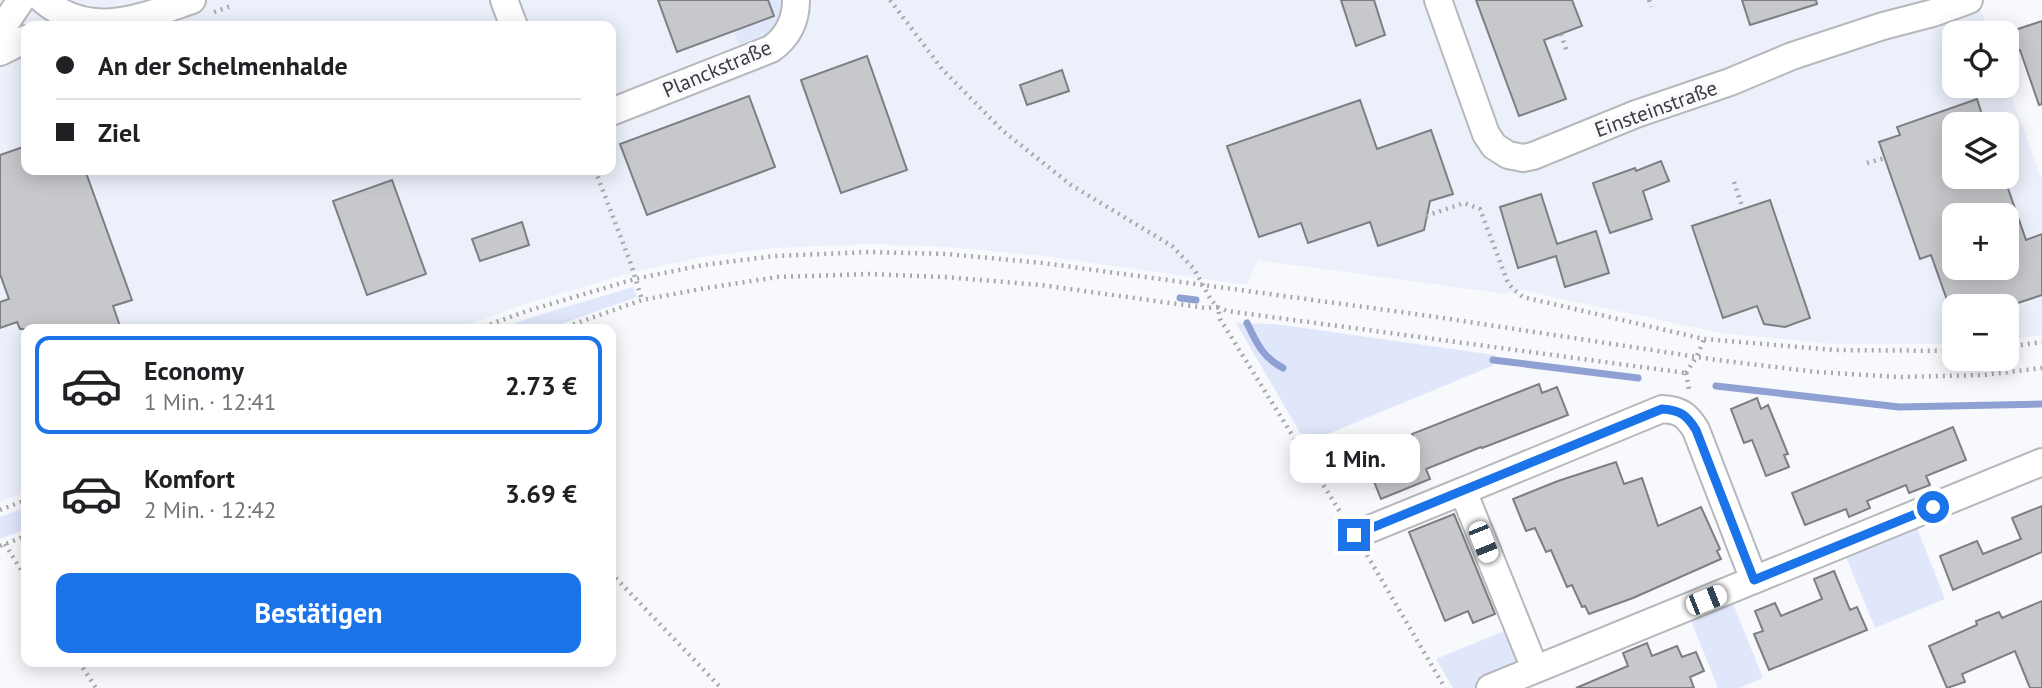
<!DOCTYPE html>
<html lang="de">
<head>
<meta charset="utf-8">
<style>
  :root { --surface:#fff; --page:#f6f6f6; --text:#202124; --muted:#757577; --line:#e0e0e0; --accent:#1a73e8 }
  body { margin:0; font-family:"PT Sans",sans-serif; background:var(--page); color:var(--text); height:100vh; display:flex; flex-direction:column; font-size:26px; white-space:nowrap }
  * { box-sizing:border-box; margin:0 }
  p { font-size:23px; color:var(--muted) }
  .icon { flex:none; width:38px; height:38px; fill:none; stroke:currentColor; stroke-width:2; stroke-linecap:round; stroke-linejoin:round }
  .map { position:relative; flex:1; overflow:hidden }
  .sheet { position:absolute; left:21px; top:324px; width:595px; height:343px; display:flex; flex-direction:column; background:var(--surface); border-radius:14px; box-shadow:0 4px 18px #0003 }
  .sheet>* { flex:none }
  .hud { position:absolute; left:21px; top:21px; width:595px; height:154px; border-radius:14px; box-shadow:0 4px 18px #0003; display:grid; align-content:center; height:154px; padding:0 35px; background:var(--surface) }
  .controls { position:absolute; left:1942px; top:21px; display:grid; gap:14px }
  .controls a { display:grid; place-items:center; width:77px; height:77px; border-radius:14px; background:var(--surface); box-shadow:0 4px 18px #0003; font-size:35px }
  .end { position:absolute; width:32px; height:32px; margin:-16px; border:9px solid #1a73e8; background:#fff; box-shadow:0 0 0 4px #fff }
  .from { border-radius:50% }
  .bubble { position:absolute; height:49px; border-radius:14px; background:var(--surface); box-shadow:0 4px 18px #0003; font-size:23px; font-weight:600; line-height:49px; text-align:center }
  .car { position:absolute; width:21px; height:42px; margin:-21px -10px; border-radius:9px; box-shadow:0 0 5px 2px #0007; background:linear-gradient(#fff 24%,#345 0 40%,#fff 0 76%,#345 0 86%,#fff 0) }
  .hud b { display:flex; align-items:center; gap:24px; height:66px; font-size:26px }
  .hud b+b { border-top:2px solid var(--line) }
  .hud i { width:18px; height:18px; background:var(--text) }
  ul { padding:12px 0 0; list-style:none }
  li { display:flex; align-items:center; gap:21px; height:98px; margin:0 14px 10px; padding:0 21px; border:4px solid transparent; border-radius:14px }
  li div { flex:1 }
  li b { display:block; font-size:26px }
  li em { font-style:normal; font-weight:600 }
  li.selected { border-color:var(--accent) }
  li>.icon { width:63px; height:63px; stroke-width:1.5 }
  .primary-button { display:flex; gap:14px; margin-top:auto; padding:14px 35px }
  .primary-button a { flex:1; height:80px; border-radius:14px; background:var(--accent); color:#fff; font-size:28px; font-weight:600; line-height:80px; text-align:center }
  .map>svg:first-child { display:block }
</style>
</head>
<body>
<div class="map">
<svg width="2042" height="688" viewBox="0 0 2042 688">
  <rect width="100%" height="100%" fill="#f8f9fd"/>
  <path fill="#ebf0fb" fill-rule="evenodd" d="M 0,0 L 1977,0 L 1989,33 L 1955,33 L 1955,86 L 2007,86 L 2007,84 L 2042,180 L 2042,335 L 2007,340 L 2007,306 L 1955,306 L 1955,344 L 1834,344 L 1721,333 L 1521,290 L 1506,294 L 1258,260 L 1247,285 L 1044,256 L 947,247 L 870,244 L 775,248 L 702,257 L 634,272 L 525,304 L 456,329 L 26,329 L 26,492 L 0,502 ZM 26,26 L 611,26 L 611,170 L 26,170 ZM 1955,124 L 2007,124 L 2007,177 L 1955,177 ZM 1955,215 L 2007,215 L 2007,268 L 1955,268 Z"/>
  <path fill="#e0e7fb" d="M 768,0 L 787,0 L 778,31 L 742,52 L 734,31 L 774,16 Z
    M 633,287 L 637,297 L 547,329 L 498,329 L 529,318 Z
    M 1236,323 L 1275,324 L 1495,355 L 1492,366 L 1306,443 Z
    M 26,507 L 26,529 L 0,539 L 0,517 Z
    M 1915,523 L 1945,599 L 1875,628 L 1844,552 Z
    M 1731,599 L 1763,678 L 1739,688 L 1718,688 L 1689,616 Z
    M 1514,627 L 1530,666 L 1477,688 L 1453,688 L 1436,659 Z"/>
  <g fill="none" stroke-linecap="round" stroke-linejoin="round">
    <path stroke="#8fa0d3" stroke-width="7" d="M 1180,298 L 1196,300
      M 1247,323 C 1256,342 1263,358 1283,368
      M 1493,360 L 1638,378
      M 1716,386 L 1899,407 L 2042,404"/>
  </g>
  <path fill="#c7c8cc" stroke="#7d7e82" stroke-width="2" fill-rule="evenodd" d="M 658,0 L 768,0 L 774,16 L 677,52 Z
    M 1341,0 L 1374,0 L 1385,35 L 1356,46 Z
    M 1476,0 L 1572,0 L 1582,26 L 1544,40 L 1566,99 L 1519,116 Z
    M 1742,0 L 1816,0 L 1817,4 L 1750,25 Z
    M 2042,21 L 2042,104 L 2039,105 L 2020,50 L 2010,54 L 2006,33 Z
    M 867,56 L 907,170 L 841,193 L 801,80 Z
    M 1062,70 L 1069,91 L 1027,105 L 1020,85 Z
    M 749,96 L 775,167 L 647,215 L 620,144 Z
    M 1977,99 L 1985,124 L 1955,124 L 1955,177 L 2004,177 L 2026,240 L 2042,234 L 2042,295 L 2009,306 L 1955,306 L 1955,313 L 1952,314 L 1931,255 L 1920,259 L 1879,142 L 1900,135 L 1897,127 ZM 1955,215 L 2007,215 L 2007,268 L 1955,268 Z
    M 1360,100 L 1377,149 L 1431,130 L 1453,194 L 1430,201 L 1424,230 L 1378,246 L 1370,222 L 1308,243 L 1301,223 L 1259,237 L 1227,146 Z
    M 26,146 L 26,170 L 85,170 L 132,300 L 113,306 L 121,329 L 20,329 L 17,322 L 0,328 L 0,302 L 9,299 L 0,274 L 0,155 Z
    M 1661,161 L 1669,181 L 1643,191 L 1652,219 L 1610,233 L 1593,183 L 1635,168 L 1636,171 Z
    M 392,180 L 426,274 L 367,295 L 333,201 Z
    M 1541,194 L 1557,244 L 1596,231 L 1609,273 L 1565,287 L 1556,256 L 1518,268 L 1500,207 Z
    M 1770,200 L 1810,318 L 1785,327 L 1764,324 L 1757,306 L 1723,318 L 1692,226 Z
    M 522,222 L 529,245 L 480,261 L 472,239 Z
    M 1539,384 L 1542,393 L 1557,387 L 1568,415 L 1482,448 L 1481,447 L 1426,469 L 1430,479 L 1381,499 L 1367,464 L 1416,444 L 1412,434 Z
    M 1757,398 L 1761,409 L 1768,405 L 1788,454 L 1784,455 L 1789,467 L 1766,476 L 1752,440 L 1744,443 L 1731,409 Z
    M 1953,427 L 1966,460 L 1926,476 L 1930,485 L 1909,493 L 1906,485 L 1867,501 L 1870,508 L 1849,517 L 1846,509 L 1805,525 L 1792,493 Z
    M 1616,462 L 1624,484 L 1642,478 L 1658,526 L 1701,507 L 1720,549 L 1717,551 L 1721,559 L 1633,598 L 1589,614 L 1585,606 L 1582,607 L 1572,585 L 1567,587 L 1551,550 L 1546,552 L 1535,528 L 1526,531 L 1513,499 L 1558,481 Z
    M 2042,506 L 2042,552 L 1953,590 L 1940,556 L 1977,541 L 1983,554 L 2021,539 L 2012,518 Z
    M 1454,514 L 1495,614 L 1473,623 L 1468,611 L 1445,621 L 1409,532 Z
    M 1834,571 L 1850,610 L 1857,607 L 1867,630 L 1769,670 L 1754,634 L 1763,631 L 1755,611 L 1775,603 L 1781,616 L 1822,599 L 1814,579 Z
    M 2042,601 L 2042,688 L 2030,688 L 2015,651 L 1962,674 L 1965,682 L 1947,688 L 1929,646 L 1977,625 L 1976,621 L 1999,612 L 2002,618 Z
    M 1647,643 L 1652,656 L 1677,646 L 1682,657 L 1696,652 L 1704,671 L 1690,677 L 1694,688 L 1576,688 L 1628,666 L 1623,653 Z"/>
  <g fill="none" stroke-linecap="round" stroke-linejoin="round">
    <defs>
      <path id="minor" d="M 43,0 C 91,40 140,18 192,0
        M 504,0 L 514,26
        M 1438,0 L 1486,134 L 1494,146 L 1508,155 L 1523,158 L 1533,156 L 1636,114 L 1730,82 L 1792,56 L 1883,26 L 1933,13 L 1969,0
        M 0,31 L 21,0
        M 0,52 L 26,39
        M 611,112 L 771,49 C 788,37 796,21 796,0
        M 1355,535 L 1463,491
        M 1535,669 L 1463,491 L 1662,409 C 1680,410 1687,415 1696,430 L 1754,580
        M 1490,688 L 2042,462"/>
    </defs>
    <use href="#minor" stroke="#b7b8bc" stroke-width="30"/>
    <path stroke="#a7a8aa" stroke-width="4.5" stroke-dasharray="2 5" stroke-linecap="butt" d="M 890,0 L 942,69 L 1003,131 L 1071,185 L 1172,246 L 1194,269 L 1211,300 L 1218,307 L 1227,311 L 1686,373
      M 1649,0 L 1651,7
      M 214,12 L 231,6
      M 1561,34 L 1567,52
      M 1867,163 L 1885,158
      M 595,170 L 631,264 L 642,300
      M 1734,182 L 1743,209
      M 1426,216 L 1464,203 L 1480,209 L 1508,283 L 1514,290 L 1523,297 L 1704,339 L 1835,350 L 1955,351
      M 477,329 L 527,311 L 635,279 L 703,265 L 775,256 L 870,252 L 946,254 L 1043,263 L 1430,316 L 1717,360 L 1817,372 L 1899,377 L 1984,375 L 2042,368
      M 560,329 L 642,300 L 706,288 L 778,277 L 869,274 L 944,277 L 1041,285 L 1206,308 L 1218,307 L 1220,319 L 1342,515
      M 2007,347 L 2042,342
      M 1686,373 L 1689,389
      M 1686,373 L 1697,356 L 1704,339
      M 0,510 L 26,500
      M 5,544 L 26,578
      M 0,546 L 26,536
      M 1367,555 L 1445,688
      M 611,573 L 721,688
      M 79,662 L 96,688"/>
    <use href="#minor" stroke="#fff" stroke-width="26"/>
  </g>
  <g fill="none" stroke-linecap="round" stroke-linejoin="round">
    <path stroke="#1a73e8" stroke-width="9" d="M 1354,535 L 1662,409 C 1680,410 1687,415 1696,430 L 1754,580 L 1933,507"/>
  </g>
  <g text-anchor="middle" stroke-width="7" stroke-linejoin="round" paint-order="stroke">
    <g font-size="21" fill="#3c3d3e" stroke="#f8f9fd">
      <text transform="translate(717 69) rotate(-23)" y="7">Planckstraße</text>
      <text transform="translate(1656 109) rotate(-20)" y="7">Einsteinstraße</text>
    </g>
  </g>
</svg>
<div class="controls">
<a><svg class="icon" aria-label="locate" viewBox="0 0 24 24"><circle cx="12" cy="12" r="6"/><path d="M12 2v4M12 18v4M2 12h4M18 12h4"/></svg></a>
<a><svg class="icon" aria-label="layers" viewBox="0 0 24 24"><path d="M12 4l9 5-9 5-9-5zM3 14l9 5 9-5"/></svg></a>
<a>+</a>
<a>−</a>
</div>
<i class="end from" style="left:1933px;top:507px"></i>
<i class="end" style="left:1354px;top:535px"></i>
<div class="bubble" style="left:1290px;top:434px;width:130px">1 Min.</div>
<i class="car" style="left:1483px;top:542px;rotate:158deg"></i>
<i class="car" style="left:1706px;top:600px;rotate:68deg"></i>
<div class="hud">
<b><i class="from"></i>An der Schelmenhalde</b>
<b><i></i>Ziel</b>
</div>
<section class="sheet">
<ul>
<li class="selected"><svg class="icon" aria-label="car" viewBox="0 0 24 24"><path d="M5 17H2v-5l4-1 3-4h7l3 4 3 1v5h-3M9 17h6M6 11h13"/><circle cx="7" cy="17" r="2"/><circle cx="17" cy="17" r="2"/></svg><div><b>Economy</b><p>1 Min. · 12:41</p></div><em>2.73 €</em></li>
<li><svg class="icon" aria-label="car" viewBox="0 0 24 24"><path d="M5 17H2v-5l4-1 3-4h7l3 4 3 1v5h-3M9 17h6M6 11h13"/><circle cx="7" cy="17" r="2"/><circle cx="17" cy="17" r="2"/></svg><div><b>Komfort</b><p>2 Min. · 12:42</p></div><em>3.69 €</em></li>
</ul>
<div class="primary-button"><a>Bestätigen</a></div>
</section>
</div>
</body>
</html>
